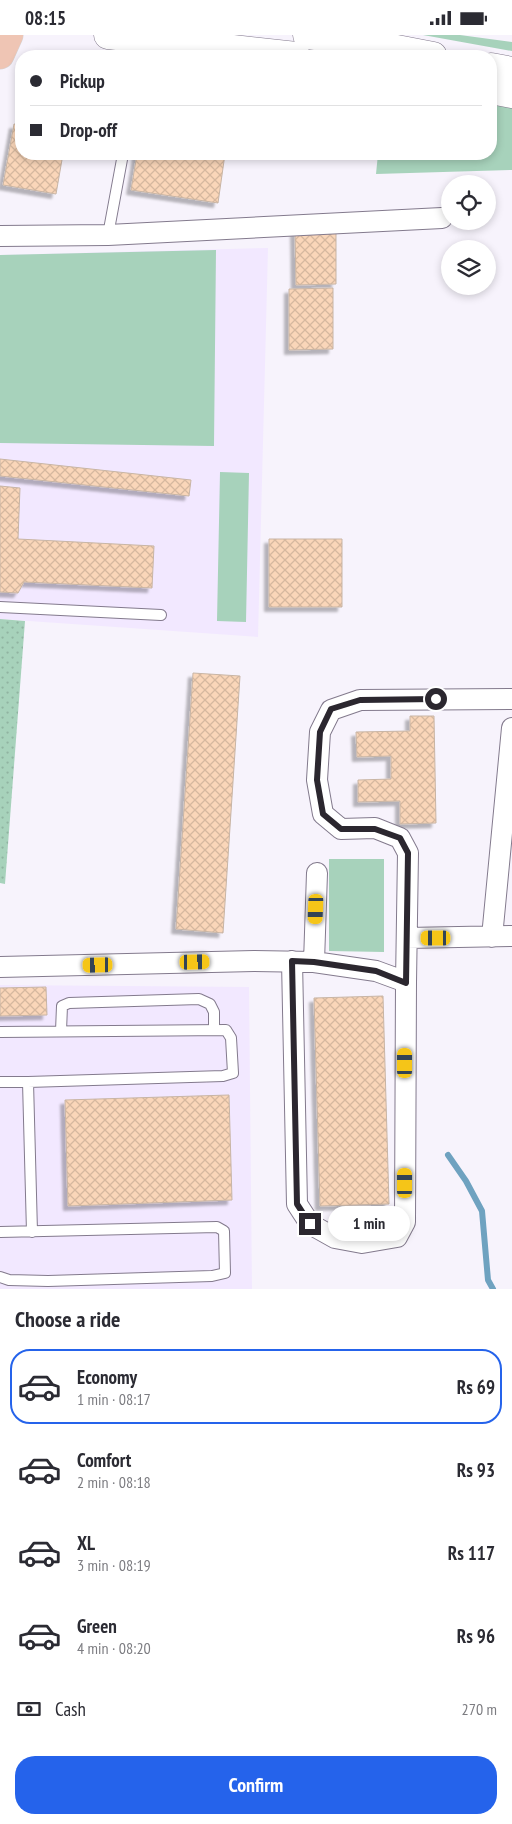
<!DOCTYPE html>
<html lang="en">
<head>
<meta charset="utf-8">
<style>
  :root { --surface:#fff; --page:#f7f7f7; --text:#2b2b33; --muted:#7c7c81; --line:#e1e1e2; --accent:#2563eb }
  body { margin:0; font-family:"PT Sans Narrow",sans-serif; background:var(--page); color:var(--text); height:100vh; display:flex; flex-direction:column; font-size:19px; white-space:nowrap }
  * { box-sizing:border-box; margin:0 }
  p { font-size:16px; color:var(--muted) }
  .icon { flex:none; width:28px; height:28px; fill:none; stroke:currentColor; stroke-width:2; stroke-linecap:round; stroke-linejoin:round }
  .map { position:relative; height:1254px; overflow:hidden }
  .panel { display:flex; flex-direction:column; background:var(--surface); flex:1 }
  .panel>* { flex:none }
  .hud { position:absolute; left:15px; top:15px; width:482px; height:110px; border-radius:20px; box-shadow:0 2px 8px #0003; display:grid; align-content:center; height:110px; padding:0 15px; background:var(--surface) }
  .controls { position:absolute; left:441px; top:140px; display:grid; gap:10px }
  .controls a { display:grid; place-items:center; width:55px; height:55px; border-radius:50%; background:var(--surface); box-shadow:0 2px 8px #0003; font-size:25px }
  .end { position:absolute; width:22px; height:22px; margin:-11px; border:6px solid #2b272f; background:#fff; box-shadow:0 0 0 2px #fff }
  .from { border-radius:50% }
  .bubble { position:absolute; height:35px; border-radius:18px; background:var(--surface); box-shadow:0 2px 8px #0003; font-size:16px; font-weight:700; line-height:35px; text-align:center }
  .car { position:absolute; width:15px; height:30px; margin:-15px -8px; border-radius:6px; box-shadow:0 0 4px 1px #0007; background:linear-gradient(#f5c518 24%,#345 0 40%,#f5c518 0 76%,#345 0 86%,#f5c518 0) }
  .hud b { display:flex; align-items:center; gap:18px; height:48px; font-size:19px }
  .hud b+b { border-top:1px solid var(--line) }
  .hud i { width:12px; height:12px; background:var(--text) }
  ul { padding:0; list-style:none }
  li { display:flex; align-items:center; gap:15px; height:75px; margin:0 10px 8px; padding:0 5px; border:2px solid transparent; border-radius:20px }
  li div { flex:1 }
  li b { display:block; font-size:19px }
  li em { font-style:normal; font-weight:700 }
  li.active { border-color:var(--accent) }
  li>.icon { width:45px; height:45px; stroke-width:1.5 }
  h2 { padding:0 15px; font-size:22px; line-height:60px }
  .pay { display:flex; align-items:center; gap:12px; height:55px; padding:0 15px; font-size:19px }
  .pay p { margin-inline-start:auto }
  .primary-button { display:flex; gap:10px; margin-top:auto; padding:10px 15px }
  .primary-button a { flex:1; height:58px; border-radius:20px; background:var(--accent); color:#fff; font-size:20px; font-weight:700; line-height:58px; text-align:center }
  .status { display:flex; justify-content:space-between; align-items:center; height:35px; padding:0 25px; background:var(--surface); direction:ltr }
  .status svg { height:14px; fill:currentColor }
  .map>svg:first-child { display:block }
</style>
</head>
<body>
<div class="status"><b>08:15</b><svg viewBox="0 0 49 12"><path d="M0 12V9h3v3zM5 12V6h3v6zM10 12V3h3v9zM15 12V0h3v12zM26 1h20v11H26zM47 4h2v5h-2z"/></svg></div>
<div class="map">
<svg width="512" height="1254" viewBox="0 0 512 1254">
  <defs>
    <pattern id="grass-dots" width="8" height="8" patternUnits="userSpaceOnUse" patternTransform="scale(1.25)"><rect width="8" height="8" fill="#a7d2bb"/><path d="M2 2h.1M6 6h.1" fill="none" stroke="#90b4a1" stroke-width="1.8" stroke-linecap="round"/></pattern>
    <pattern id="building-cross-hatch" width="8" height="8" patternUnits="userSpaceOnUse" patternTransform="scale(1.25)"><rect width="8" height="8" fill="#fad6b9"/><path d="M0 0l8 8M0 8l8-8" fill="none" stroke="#d6b89f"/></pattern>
    <filter id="shadow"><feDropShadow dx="-4.5" dy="4.5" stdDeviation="1" flood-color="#0004"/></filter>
  </defs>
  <rect width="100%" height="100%" fill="#f7f3fc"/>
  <path fill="#f2e8ff" d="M 268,213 L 258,602 L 0,584 L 0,220 Z
    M 0,950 L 249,952 L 252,1254 L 0,1254 Z"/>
  <path fill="url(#grass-dots)" d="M 0,584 L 25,586 L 5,849 L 0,848 Z"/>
  <path fill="#a7d2bb" d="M 423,0 L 460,0 L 512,7 L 512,16 Z
    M 491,65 L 512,69 L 512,135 L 376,139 L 378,119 L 491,119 Z
    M 216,215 L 214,411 L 0,408 L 0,220 Z
    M 220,437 L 249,438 L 246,587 L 217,586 Z
    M 329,824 L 384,824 L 384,917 L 329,916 Z"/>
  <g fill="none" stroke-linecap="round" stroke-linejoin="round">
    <path stroke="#6fa2c0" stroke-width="6" d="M 448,1120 L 466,1146 L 482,1176 L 488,1245 L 493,1254"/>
  </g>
  <path fill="url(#building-cross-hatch)" stroke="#c8b5a5" filter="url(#shadow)" d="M 14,89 L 21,90 L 21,119 L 63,119 L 56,159 L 3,150 Z
    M 137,119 L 225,119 L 218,168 L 131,155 Z
    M 336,195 L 336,249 L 296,250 L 295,196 Z
    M 333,253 L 333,314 L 289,315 L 289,254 Z
    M 0,424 L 191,445 L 189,461 L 0,441 Z
    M 0,451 L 20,453 L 18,504 L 154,511 L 152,553 L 24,547 L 18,558 L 0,557 Z
    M 269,504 L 342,504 L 342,572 L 269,572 Z
    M 193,638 L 240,641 L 223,898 L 176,894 Z
    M 410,681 L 434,681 L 436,788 L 400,789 L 400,766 L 358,767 L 358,745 L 391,744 L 391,721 L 357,722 L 356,697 L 410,696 Z
    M 46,952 L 47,980 L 0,981 L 0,953 Z
    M 383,961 L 389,1169 L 320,1171 L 314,963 Z
    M 229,1060 L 232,1165 L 68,1171 L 65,1065 Z"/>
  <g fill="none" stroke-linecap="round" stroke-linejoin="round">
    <defs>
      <path id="lane" d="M 108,200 L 123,119
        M 0,572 L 161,580
        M 61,996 L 62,971 L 69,968 L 199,964 L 210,969 L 214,977 L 214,995
        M 0,997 L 226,995 L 231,1003 L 233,1038 L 223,1041 L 28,1047 L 32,1197
        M 0,1047 L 28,1047
        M 0,1197 L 217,1192 L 224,1196 L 225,1238 L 212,1241 L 48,1246 L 9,1245 L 0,1242"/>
      <path id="street" d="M 0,201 L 108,200 L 442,183
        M 492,902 L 512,693
        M 407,903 L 512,901
        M 314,927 L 317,838
        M 0,932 L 254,926 L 314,927 L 376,936 L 406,947 L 405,1187 L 397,1202 L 362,1208 L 335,1203 L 310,1189 L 297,1169 L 292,926
        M 406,947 L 408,818 L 400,803 L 375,793 L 341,794 L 323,779 L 317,745 L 320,697 L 331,675 L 360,665 L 512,664"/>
      <path id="secondary" d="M 108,0 L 296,21
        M 307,0 L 350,5 L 433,21
        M 491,32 L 512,36
        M 491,55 L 512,59"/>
      <path id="primary" d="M 0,20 L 9,0"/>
    </defs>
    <use href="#lane" stroke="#837a8d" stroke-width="12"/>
    <use href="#street" stroke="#837a8d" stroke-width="22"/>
    <use href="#secondary" stroke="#837a8d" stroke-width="29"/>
    <use href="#primary" stroke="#d5d4d5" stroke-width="29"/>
    <use href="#lane" stroke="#fff" stroke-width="10"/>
    <use href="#street" stroke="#fff" stroke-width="20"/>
    <use href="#secondary" stroke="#fff" stroke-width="28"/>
    <use href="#primary" stroke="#efc5b4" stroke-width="28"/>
  </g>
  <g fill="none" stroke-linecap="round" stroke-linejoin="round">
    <path stroke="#2b272f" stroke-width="6" d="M 310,1189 L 297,1169 L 292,926 L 314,927 L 376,936 L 406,948 L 408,818 L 400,803 L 375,794 L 341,794 L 323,779 L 317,745 L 320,697 L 331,674 L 360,665 L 436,664"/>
  </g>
</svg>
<div class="controls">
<a><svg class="icon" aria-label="locate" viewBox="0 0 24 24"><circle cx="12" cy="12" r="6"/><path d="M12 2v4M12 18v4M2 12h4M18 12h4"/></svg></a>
<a><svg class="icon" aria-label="layers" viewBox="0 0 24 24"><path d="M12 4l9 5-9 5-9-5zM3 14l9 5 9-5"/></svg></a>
</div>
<i class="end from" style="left:436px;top:664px"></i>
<i class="end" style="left:310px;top:1189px"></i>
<div class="bubble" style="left:328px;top:1171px;width:82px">1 min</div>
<i class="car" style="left:316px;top:874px;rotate:182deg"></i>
<i class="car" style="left:436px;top:903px;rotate:270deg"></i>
<i class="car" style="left:195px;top:927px;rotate:89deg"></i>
<i class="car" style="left:98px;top:930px;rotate:269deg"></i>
<i class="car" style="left:405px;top:1028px;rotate:0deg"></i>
<i class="car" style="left:405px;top:1148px;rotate:0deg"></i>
<div class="hud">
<b><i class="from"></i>Pickup</b>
<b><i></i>Drop-off</b>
</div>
</div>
<section class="panel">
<h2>Choose a ride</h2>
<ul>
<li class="active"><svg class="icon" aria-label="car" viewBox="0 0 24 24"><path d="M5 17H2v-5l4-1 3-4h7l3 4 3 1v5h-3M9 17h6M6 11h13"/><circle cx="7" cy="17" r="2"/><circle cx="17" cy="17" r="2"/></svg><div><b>Economy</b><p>1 min · 08:17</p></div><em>Rs 69</em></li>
<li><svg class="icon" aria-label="car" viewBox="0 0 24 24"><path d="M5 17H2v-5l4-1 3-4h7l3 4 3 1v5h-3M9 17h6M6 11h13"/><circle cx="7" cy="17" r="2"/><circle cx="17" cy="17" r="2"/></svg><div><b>Comfort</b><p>2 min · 08:18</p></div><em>Rs 93</em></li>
<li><svg class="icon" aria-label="car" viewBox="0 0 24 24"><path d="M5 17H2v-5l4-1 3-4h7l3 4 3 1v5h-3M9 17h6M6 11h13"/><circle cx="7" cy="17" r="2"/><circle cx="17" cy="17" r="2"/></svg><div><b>XL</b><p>3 min · 08:19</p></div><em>Rs 117</em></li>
<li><svg class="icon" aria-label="car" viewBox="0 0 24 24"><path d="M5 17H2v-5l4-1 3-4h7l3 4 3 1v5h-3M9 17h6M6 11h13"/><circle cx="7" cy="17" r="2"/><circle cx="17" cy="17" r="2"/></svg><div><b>Green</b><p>4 min · 08:20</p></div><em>Rs 96</em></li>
</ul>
<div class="pay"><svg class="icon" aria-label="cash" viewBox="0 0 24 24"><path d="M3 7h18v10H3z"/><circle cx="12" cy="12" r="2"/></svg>Cash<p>270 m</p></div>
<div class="primary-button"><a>Confirm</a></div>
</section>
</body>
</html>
